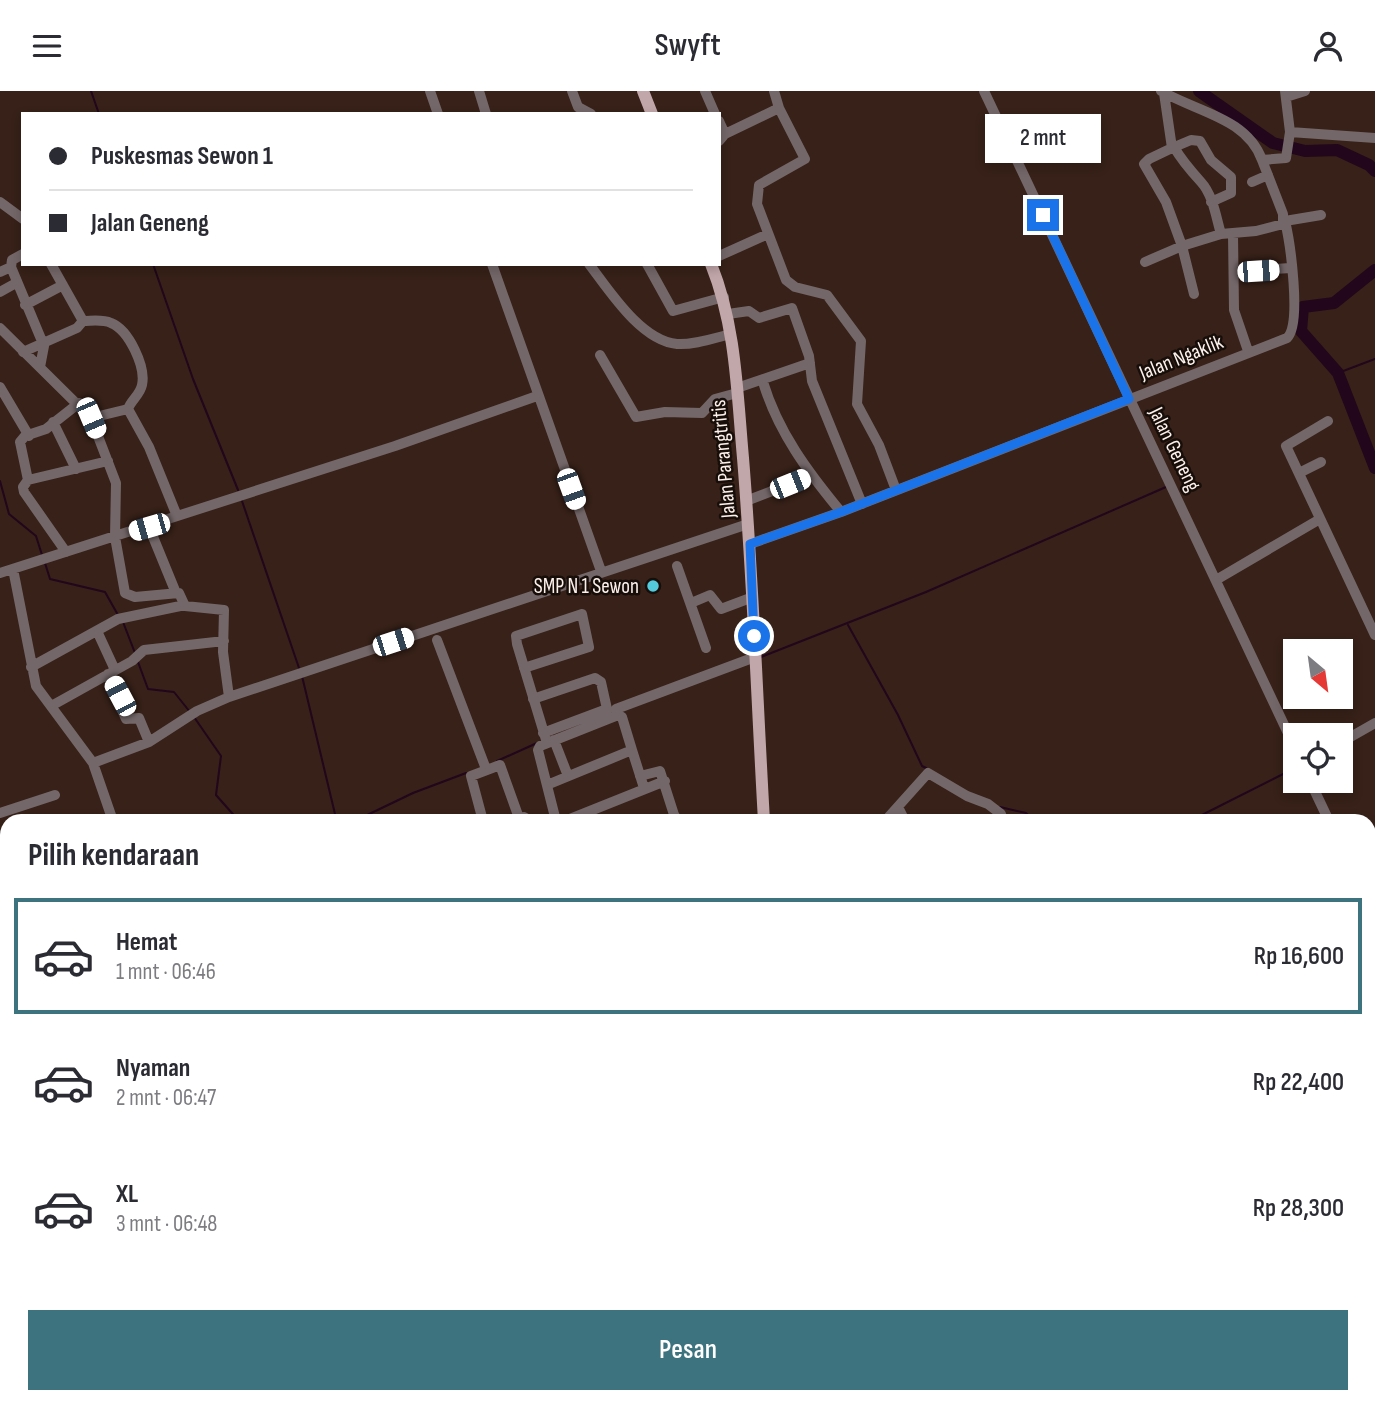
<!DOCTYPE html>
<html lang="id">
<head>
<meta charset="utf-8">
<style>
  :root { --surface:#fff; --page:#f2f2f3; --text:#2b2b33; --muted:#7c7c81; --line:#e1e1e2; --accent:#3d737f }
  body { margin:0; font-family:"Sofia Sans Condensed",sans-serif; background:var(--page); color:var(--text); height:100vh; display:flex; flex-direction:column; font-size:26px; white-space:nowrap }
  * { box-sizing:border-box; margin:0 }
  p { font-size:23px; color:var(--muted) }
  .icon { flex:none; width:38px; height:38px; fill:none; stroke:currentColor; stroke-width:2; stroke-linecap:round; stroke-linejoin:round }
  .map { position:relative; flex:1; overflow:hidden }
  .side { position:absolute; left:0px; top:723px; width:1376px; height:590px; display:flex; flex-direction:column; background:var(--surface); border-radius:21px 21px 0 0; box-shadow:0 4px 10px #0003 }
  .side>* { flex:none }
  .guide { position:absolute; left:21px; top:21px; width:700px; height:154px; border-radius:0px; box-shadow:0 4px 10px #0003; display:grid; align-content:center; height:154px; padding:0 28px; background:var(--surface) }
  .needle { width:46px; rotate:151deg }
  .tools { position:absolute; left:1283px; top:548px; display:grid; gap:14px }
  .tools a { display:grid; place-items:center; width:70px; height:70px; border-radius:0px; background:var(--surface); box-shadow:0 4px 10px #0003; font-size:35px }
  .end { position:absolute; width:32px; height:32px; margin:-16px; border:9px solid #1a73e8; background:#fff; box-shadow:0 0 0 4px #fff }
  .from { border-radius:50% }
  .bubble { position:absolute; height:49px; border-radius:0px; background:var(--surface); box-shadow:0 4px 10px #0003; font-size:23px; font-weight:600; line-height:49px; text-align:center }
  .car { position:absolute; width:21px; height:42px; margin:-21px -10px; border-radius:9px; box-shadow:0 0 5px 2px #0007; background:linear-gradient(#fff 24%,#345 0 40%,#fff 0 76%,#345 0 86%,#fff 0) }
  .guide b { display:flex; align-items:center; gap:24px; height:66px; font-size:26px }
  .guide b+b { border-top:2px solid var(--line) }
  .guide i { width:18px; height:18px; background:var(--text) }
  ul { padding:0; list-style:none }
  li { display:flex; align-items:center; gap:21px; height:116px; margin:0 14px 10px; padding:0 14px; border:4px solid transparent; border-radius:0px }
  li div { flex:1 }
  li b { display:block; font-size:26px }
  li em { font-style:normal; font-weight:600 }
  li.current { border-color:var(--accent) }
  li>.icon { width:63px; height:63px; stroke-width:1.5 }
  h2 { padding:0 28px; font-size:32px; line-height:84px }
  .button { display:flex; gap:14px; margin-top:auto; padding:14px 28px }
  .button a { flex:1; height:80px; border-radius:0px; background:var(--accent); color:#fff; font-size:28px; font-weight:600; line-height:80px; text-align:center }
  header { display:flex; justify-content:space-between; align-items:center; height:91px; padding:0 28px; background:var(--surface); font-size:32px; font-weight:600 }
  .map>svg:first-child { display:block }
</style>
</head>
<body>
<header><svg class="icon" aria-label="menu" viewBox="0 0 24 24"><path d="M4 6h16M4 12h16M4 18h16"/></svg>Swyft<svg class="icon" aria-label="person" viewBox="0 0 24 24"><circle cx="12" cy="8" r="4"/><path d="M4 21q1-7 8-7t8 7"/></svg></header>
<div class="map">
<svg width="1375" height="1311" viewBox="0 0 1375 1311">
  <rect width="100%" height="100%" fill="#372118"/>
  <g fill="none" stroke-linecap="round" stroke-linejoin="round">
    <path stroke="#21061c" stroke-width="2" d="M 91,0 L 99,23
      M 153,173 L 193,288 L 238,399
      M 1338,282 L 1375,268
      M 0,390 L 9,423 L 36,445 L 42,464
      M 242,410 L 299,577
      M 45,472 L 50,488 L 105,501 L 118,524
      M 123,531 L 135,562
      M 848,534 L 898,624 L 922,675 L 928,678
      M 761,566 L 926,501 L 1166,396
      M 138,571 L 148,598 L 174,601 L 190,621
      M 302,585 L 335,723
      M 194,626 L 221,665 L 216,704 L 239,730
      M 1291,659 L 1295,667
      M 497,670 L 537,652
      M 1000,716 L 1026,722 L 1033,730
      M 322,730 L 335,724 L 363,726 L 413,702 L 466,682
      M 1190,730 L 1295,677
      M 1371,830 L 1375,838
      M 563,1306 L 566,1311"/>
    <path stroke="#21061c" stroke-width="12" d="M 1199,0 L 1273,52 L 1305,60 L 1337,59 L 1369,74 L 1375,80
      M 1375,179 L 1334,212 L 1303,216 L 1301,240 L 1338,282 L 1375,377"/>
    <path stroke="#746769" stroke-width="10" d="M 430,0 L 438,23
      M 479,0 L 486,23
      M 572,0 L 578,16 L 591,23
      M 705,0 L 715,23
      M 774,0 L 779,17 L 805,68 L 759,94 L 757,113 L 786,189 L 795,196 L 827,204 L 861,250 L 857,313 L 879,354 L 896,399
      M 984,0 L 1295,657
      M 1161,0 C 1197,21 1247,27 1262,69 L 1286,67 L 1290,41 L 1285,0
      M 1164,2 L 1172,57 L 1149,68 L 1144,73 L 1166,111 L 1182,155 L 1221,143 L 1256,140 L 1283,133 L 1283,123 L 1262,69
      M 1286,6 L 1305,0
      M 719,30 L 725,43 L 719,50
      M 1290,41 L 1375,47
      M 725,43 L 779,17
      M 1174,56 C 1182,70 1191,80 1201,91 C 1213,104 1216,126 1221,143
      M 1172,57 L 1191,49 L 1200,50 L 1211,69 L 1231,86 L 1231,102 L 1211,111
      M 1252,91 L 1268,84
      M 0,111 L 23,128
      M 1233,143 L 1234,219 L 1248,260
      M 719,165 L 768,143
      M 1145,171 L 1182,155 L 1194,203
      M 51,173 L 83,230 C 92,230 102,228 111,232 C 129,239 146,276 142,294 C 140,304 131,309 128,318
      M 492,173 L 601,480
      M 589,173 C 609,199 641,250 677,253 C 695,254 714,247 731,243
      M 647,173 L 673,220 L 724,206
      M 11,176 L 44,255 L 40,276
      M 1236,180 L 1291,177
      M 0,181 L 11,176 L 12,169 L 23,163
      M 0,201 L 16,192
      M 25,214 L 63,194
      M 728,223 L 749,220 L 759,227 L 792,217 L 809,265 L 812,290 L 862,413
      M 0,237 L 91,327 L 116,392 L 115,446 L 125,502 L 135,506 L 179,502 L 185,515 L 224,519 L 223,561 L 229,606
      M 23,261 L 77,237 L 83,230
      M 600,264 L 636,326 L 665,321 L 702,322 L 715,308 L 737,302
      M 763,291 C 778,341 808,381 841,421
      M 0,296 L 29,345
      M 737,297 L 810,272
      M 128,318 L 149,356 L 177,425
      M 91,327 L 128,318
      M 1328,330 L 1286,355 L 1375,544
      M 53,331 L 76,378
      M 1299,382 L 1321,371
      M 28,389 L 108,370
      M 746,410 L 811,385
      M 149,436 L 176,502
      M 750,453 L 841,421 L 1287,247 C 1302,233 1290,151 1285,130 L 1321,124
      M 66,461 L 24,401 L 23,396 L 28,389 L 20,351 L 25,345 L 46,338 L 79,312
      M 677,475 L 706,557
      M 13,478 L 36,595 L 93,672 L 113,730
      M 0,482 L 395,355 L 537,305
      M 1216,489 L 1320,428
      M 691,512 L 710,504 L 721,518 L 753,506
      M 97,540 L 115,579
      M 437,549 L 486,678
      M 31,576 L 118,528 L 185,514
      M 524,577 L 589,556 L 582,523 L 516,545 L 517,553 L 547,652
      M 108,583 L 120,605 L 118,610 L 126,628 L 139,627 L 149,651
      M 533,608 L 595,587 L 601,591 L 607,618 L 543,642
      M 53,614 L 132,570 L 144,559 L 224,550
      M 616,618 L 755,566
      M 554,649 L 568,685
      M 1340,652 L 1375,632
      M 93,672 L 149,651 L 197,620 L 229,606 L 748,433
      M 640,685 L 660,680 L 676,730
      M 1310,690 L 1329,730
      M 547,694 L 632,659 L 644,697
      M 898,716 L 905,730
      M 0,722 L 55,704
      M 483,730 L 471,685 L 500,674 L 519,727
      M 511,730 L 524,726 L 531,730
      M 556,730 L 538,659 L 540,655 L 618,624 L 622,626 L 632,659
      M 565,730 L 665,690
      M 662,730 L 675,725
      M 885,730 L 928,682 L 967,705 L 988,713 L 1001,723 L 1003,730
      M 0,776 L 7,783
      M 0,803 L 7,800
      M 1368,814 L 1375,828
      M 1368,857 L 1375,856
      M 0,869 L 7,867
      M 0,883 L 7,900
      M 1368,929 L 1375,926
      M 1368,998 L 1375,995
      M 1368,1013 L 1375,1024
      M 1368,1045 L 1375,1042
      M 0,1054 L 7,1051
      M 1368,1103 L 1375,1118
      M 1368,1137 L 1375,1134
      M 1368,1184 L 1375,1180
      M 1368,1215 L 1375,1213
      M 1368,1244 L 1375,1242
      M 1368,1294 L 1375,1292
      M 336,1306 L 337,1311
      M 390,1306 L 391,1311
      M 441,1306 L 445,1311
      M 525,1306 L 528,1311
      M 841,1306 L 841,1311
      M 967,1306 L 968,1311
      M 1187,1306 L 1189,1311
      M 1345,1306 L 1348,1311
      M 470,1311 L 478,1306
      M 870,1311 L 885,1306
      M 993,1311 L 1000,1308"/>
    <path stroke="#c2a7aa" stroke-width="12" d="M 643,0 L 652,23
      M 711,173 C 736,235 737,301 743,367 C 753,488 757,609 764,730
      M 802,1306 L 803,1311"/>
  </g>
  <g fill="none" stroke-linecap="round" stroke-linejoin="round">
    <path stroke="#1a73e8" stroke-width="9" d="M 754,545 L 750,453 L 841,421 L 1129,308 L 1043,124"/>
  </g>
  <circle fill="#54cadd" stroke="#170d09" stroke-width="2.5" cx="653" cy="495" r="7"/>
  <g text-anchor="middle" stroke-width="5" stroke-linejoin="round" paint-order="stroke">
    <g font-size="21" fill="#fdf1ec" stroke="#170d09">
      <text transform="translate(1181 266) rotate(-22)" y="7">Jalan Ngaklik</text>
      <text transform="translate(1175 358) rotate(64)" y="7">Jalan Geneng</text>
      <text transform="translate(723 368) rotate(-95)" y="7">Jalan Parangtritis</text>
    </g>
    <g font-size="21" fill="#fdf1ec" stroke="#170d09" text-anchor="end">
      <text x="639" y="502">SMP N 1 Sewon</text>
    </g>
  </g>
</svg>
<div class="tools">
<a><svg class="needle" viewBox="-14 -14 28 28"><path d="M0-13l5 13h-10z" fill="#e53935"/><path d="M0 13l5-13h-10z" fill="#7c7c81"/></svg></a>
<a><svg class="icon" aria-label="locate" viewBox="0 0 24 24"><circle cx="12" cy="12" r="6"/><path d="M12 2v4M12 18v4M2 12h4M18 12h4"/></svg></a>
</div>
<i class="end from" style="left:754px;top:545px"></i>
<i class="end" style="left:1043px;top:124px"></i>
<div class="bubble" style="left:985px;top:23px;width:116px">2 mnt</div>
<i class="car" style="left:1258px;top:180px;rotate:86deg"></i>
<i class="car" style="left:91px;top:327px;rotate:157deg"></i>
<i class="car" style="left:790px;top:393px;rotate:68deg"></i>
<i class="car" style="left:571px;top:398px;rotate:160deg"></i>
<i class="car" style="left:149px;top:436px;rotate:254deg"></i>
<i class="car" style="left:393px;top:551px;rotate:72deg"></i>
<i class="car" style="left:120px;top:605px;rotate:332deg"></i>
<div class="guide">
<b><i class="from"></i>Puskesmas Sewon 1</b>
<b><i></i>Jalan Geneng</b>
</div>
<section class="side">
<h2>Pilih kendaraan</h2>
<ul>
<li class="current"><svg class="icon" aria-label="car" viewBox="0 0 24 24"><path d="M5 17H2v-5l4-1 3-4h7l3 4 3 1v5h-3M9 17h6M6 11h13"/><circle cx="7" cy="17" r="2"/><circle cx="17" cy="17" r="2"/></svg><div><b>Hemat</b><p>1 mnt · 06:46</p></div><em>Rp 16,600</em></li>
<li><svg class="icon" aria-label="car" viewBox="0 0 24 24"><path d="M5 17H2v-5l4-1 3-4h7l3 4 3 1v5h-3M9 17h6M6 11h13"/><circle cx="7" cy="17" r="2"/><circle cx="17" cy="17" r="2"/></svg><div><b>Nyaman</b><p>2 mnt · 06:47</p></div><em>Rp 22,400</em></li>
<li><svg class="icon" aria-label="car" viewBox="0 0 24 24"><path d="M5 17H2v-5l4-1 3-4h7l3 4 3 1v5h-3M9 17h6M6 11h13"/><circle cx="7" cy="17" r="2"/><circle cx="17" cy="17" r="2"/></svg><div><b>XL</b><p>3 mnt · 06:48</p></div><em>Rp 28,300</em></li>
</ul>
<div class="button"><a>Pesan</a></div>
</section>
</div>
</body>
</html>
